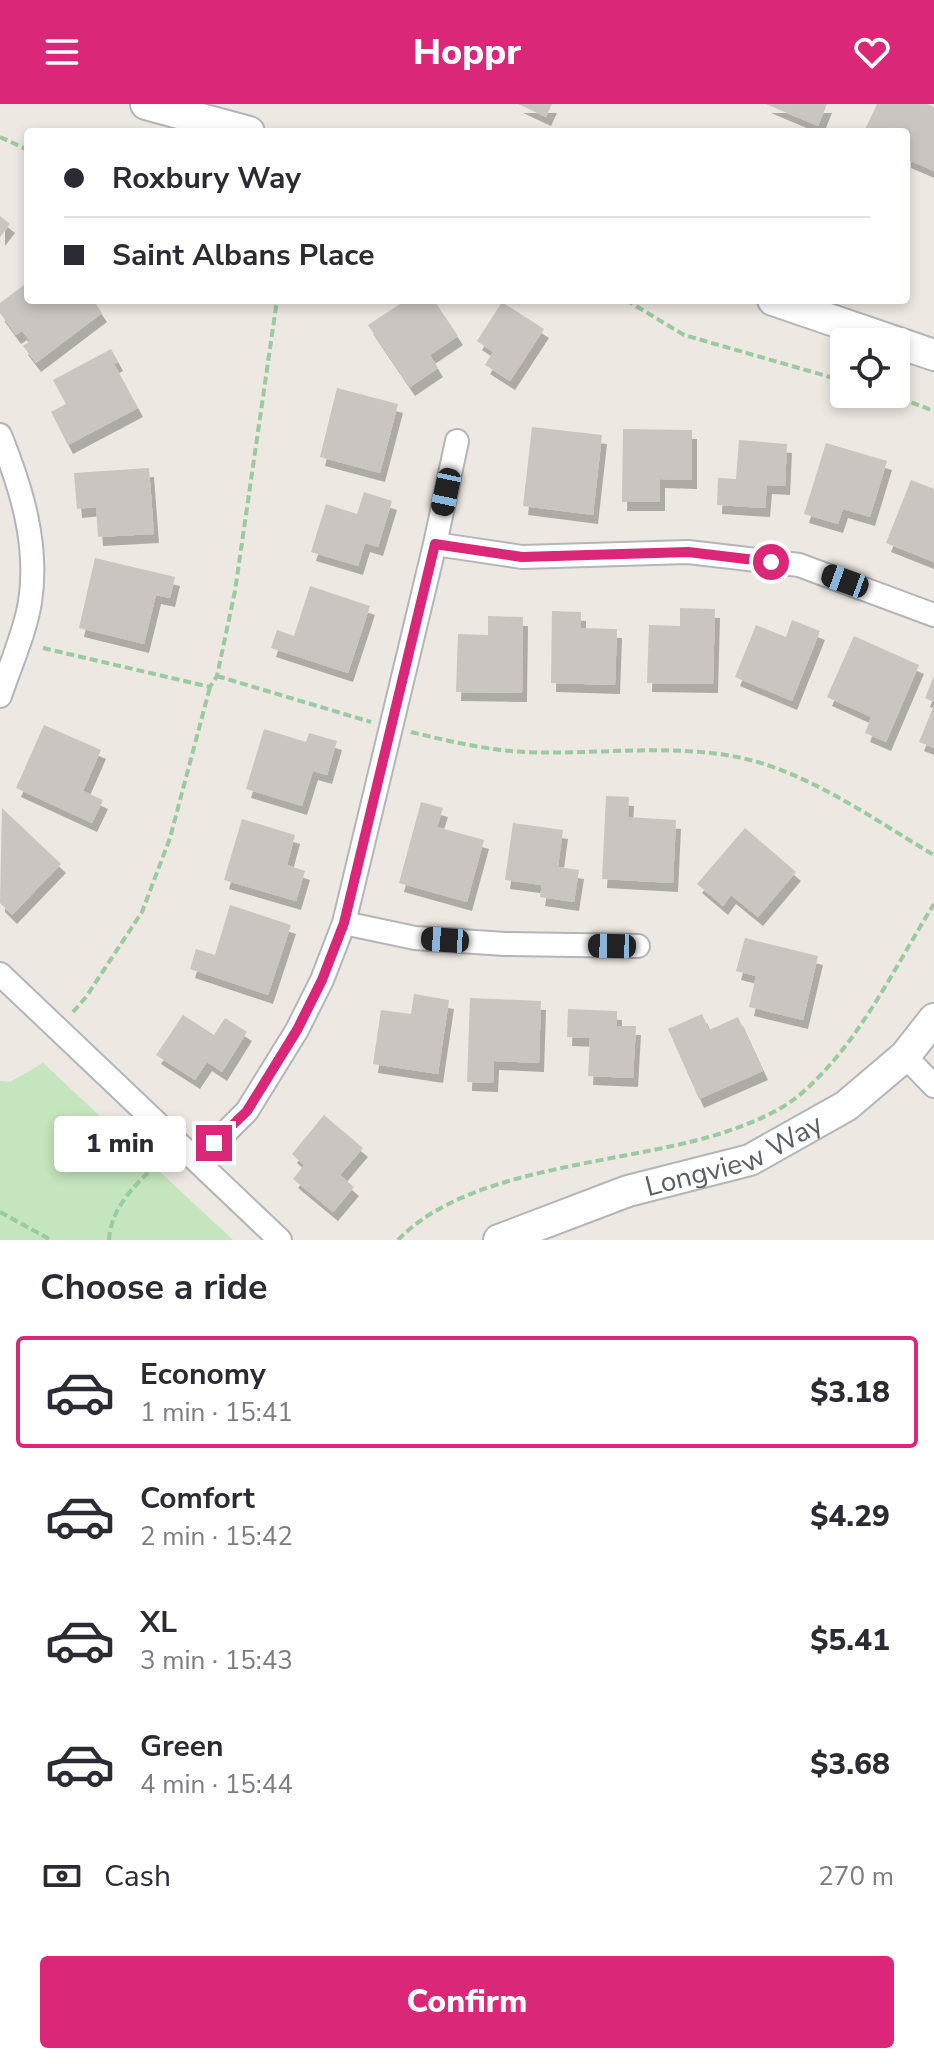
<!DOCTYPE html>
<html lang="en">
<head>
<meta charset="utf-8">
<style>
  :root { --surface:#fff; --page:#f7f7f7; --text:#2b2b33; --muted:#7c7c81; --line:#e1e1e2; --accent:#db2777 }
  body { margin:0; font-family:"Nunito Sans",sans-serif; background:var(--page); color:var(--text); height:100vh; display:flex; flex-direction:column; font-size:30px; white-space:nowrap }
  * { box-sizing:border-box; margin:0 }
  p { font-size:26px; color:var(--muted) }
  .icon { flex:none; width:44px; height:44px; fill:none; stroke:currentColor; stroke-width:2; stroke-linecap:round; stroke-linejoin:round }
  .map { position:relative; height:1136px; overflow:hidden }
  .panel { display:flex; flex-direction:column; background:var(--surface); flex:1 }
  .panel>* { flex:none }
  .guide { position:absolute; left:24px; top:24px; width:886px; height:176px; border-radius:8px; box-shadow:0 4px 12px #0003; display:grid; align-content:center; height:176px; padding:0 40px; background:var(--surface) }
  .controls { position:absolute; left:830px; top:224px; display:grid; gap:16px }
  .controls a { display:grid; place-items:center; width:80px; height:80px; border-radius:8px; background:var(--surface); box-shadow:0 4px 12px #0003; font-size:40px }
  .end { position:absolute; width:36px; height:36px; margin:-18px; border:10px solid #db2777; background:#fff; box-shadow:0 0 0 4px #fff }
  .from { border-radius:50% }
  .bubble { position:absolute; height:56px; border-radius:8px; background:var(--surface); box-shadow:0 4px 12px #0003; font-size:26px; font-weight:800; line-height:56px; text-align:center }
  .car { position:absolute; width:24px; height:48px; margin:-24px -12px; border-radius:10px; box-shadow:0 0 6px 2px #0007; background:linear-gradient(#222 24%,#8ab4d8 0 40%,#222 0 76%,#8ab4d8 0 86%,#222 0) }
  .guide b { display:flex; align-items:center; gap:28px; height:76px; font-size:30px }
  .guide b+b { border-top:2px solid var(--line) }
  .guide i { width:20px; height:20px; background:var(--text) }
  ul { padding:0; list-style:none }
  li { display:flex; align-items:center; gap:24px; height:112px; margin:0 16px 12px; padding:0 24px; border:4px solid transparent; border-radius:8px }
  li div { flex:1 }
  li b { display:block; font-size:30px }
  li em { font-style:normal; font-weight:800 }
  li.current { border-color:var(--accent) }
  li>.icon { width:72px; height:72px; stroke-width:1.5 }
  h2 { padding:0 40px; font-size:36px; line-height:96px }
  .pay { display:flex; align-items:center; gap:20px; height:88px; padding:0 40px; font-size:30px }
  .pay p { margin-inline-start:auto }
  .button { display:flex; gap:16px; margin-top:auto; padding:16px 40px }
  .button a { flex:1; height:92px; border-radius:8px; background:var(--accent); color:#fff; font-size:32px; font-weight:800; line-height:92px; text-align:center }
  header { display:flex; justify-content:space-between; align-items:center; height:104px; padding:0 40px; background:var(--accent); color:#fff; font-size:36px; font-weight:800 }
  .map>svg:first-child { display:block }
</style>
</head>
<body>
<header><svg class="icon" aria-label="menu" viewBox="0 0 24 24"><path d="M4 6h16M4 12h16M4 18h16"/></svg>Hoppr<svg class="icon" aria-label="heart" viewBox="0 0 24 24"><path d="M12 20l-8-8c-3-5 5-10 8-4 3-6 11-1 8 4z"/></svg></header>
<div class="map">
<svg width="934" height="1136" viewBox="0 0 934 1136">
  <defs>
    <filter id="shadow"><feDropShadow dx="5" dy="9" stdDeviation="0" flood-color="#0004"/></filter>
  </defs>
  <rect width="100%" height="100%" fill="#ede8e1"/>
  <path fill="#c4e5bd" d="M 43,959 L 233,1136 L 0,1136 L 0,977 L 10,978 Z"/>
  <path fill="#cac5c0" filter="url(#shadow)" d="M 518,0 L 552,0 L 546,13 Z
    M 766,0 L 827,0 L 818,22 Z
    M 877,0 L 927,0 L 934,3 L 934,67 L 906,55 L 906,28 L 864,28 Z
    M 0,112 L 10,120 L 0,133 Z
    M 28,178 L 28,196 L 93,196 L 102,209 L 36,259 L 23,242 L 30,237 L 22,227 L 16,231 L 0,209 L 0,199 Z
    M 406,196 L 434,196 L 458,232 L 430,251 L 438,264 L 410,283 L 368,221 Z
    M 502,198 L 544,225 L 510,277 L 485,261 L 493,248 L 477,237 Z
    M 111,245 L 118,258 L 114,260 L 138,304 L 68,341 L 51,308 L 66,300 L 53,276 Z
    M 337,284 L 398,300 L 380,369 L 320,353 Z
    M 532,323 L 602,331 L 593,411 L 523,402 Z
    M 623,325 L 692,326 L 692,376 L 660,375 L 660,398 L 622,398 Z
    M 739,336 L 787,340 L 785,382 L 767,381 L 765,404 L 717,401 L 718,374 L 736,375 Z
    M 826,339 L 887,357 L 870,413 L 843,405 L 838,420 L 804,410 Z
    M 149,364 L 154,430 L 98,433 L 96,403 L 77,405 L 74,369 Z
    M 911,376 L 934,385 L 934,458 L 886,439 Z
    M 364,388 L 392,397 L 378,443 L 365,439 L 358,462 L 311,448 L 326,400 L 357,410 Z
    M 95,454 L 175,473 L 170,494 L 156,491 L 144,540 L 79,524 Z
    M 310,482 L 370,502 L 348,569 L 271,544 L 277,526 L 294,532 Z
    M 680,504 L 715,505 L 713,580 L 647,579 L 649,521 L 680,522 Z
    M 552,507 L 581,508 L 581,524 L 617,525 L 615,581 L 551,579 Z
    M 488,512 L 523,513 L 522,589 L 456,588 L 458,530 L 488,531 Z
    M 792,516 L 820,527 L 792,597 L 735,573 L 756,521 L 786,533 Z
    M 854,532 L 919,561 L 886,638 L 865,629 L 871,613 L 827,593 Z
    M 934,572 L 934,598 L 925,594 Z
    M 934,601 L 934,644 L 919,638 Z
    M 44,621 L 101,646 L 83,687 L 103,696 L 92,719 L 16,684 Z
    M 264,625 L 306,638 L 309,629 L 337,637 L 327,671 L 313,667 L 302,702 L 246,685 Z
    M 606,692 L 629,693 L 628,713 L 676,716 L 673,779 L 602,775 Z
    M 421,698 L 443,704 L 437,723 L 484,736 L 467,798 L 399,779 Z
    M 2,704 L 61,760 L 12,811 L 0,799 Z
    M 242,715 L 295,731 L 287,761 L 305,767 L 296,797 L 224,776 Z
    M 513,719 L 563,726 L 558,763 L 579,766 L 574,798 L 540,793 L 542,781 L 505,776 Z
    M 745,724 L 796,768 L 758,813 L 731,791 L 723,802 L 697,780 Z
    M 230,801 L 291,821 L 268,891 L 190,865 L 196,845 L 215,851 Z
    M 745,834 L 818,852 L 803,916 L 749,903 L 756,872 L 736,867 Z
    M 414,890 L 449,896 L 438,970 L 373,960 L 381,906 L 411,910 Z
    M 470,894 L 541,897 L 539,959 L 494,957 L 493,979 L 467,978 Z
    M 568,905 L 617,907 L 617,922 L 636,922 L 633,974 L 588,972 L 590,934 L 567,933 Z
    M 702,910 L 709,926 L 738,913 L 763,967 L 699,995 L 668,925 Z
    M 183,911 L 214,931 L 225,914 L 247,928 L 222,968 L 207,958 L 195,976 L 156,951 Z
    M 324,1011 L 363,1044 L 340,1071 L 354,1083 L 333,1108 L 293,1075 L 304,1061 L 292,1050 Z"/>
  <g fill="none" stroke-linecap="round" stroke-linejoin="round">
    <defs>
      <path id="street" d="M 0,331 C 21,383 39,440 30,498 C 25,529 10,562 0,592
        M 435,440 L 522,453 L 688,448 L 799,461 L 934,511
        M 344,819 L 415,834 L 505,840 L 638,842
        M 0,870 L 280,1136
        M 905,952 L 934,982
        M 198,1056 L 247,1007 L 297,926 L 322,876 L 344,819 L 435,440 L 457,337"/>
      <g id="secondary">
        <path d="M 146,0 L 249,28"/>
        <path d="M 773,196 L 934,251"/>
        <path id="s1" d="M 499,1136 L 628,1087 L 750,1056 L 846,1002 L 905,952 L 934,915"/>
      </g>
    </defs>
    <use href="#street" stroke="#b2b5b9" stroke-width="26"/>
    <use href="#secondary" stroke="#b1b6b9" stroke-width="34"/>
    <path stroke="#9aca9f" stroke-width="4" stroke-dasharray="8 4" stroke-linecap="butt" d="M 0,33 L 28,46
      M 626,196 L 684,231 L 844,277
      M 889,290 L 934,307
      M 43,544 L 210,583 L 217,572 L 235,487 L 277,196
      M 217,572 L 371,618
      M 411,628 C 448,637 486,646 525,648 C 594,651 663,640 732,652 C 805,665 871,714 934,751
      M 73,908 L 86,893 L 142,808 L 170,734 L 210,583
      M 0,1108 L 51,1136
      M 109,1136 C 111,1101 139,1077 164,1054
      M 398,1136 C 472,1059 634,1061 734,1025 C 758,1016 783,1006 803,988 C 860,938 894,864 934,800"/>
    <use href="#street" stroke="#fff" stroke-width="22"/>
    <use href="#secondary" stroke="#fff" stroke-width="30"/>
  </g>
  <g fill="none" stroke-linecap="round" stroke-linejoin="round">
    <path stroke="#db2777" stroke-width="10" d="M 214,1039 L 247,1007 L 297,926 L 322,876 L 344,819 L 435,440 L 522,453 L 688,448 L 771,458"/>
  </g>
  <g text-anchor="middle" stroke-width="6" stroke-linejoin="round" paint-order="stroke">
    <g font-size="28" fill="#5a5f62" stroke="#fff">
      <text dy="10" stroke="none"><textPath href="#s1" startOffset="250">Longview Way</textPath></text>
    </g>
  </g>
</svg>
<div class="controls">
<a><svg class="icon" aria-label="locate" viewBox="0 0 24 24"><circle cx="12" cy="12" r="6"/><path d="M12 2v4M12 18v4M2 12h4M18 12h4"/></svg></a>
</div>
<i class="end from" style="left:771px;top:458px"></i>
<i class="end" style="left:214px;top:1039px"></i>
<div class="bubble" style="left:54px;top:1012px;width:132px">1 min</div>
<i class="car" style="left:446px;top:388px;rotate:192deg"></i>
<i class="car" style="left:845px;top:477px;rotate:290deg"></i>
<i class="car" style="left:445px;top:836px;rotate:274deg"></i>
<i class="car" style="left:612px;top:842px;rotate:271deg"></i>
<div class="guide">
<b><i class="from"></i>Roxbury Way</b>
<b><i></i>Saint Albans Place</b>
</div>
</div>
<section class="panel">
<h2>Choose a ride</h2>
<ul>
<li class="current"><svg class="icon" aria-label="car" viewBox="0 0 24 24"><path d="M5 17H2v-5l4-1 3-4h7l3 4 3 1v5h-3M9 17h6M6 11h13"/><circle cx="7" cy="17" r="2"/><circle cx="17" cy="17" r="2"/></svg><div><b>Economy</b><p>1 min · 15:41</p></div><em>$3.18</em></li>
<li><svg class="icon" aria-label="car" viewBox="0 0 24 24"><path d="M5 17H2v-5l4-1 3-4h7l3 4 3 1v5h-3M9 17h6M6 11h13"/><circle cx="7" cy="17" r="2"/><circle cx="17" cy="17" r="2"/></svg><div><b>Comfort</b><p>2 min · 15:42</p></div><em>$4.29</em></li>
<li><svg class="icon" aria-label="car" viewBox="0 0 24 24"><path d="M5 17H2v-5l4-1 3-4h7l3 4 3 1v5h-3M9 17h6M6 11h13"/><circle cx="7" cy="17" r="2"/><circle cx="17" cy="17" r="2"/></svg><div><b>XL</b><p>3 min · 15:43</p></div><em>$5.41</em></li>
<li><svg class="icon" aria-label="car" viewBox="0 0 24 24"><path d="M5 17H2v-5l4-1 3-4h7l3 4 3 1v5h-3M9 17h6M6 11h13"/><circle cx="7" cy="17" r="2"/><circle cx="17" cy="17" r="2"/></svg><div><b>Green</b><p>4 min · 15:44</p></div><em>$3.68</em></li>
</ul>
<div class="pay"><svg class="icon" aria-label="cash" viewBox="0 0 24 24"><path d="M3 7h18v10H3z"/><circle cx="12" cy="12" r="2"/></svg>Cash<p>270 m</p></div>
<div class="button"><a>Confirm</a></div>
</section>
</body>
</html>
